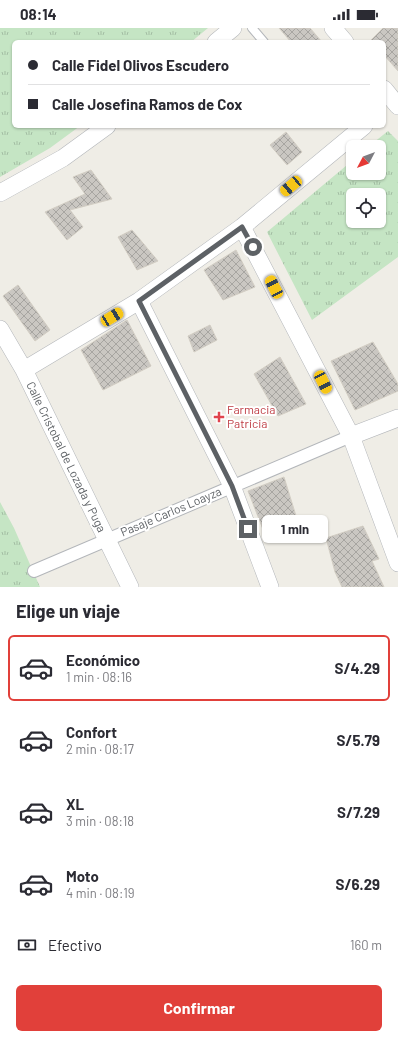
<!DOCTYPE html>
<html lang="es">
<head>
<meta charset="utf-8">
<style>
  :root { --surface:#fff; --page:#f2f2f3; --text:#2b2b33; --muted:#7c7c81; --line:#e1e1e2; --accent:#e1403a }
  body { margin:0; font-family:Barlow,sans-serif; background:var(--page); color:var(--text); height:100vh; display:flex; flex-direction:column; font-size:15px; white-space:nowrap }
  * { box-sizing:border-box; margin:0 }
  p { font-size:13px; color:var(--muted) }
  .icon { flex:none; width:22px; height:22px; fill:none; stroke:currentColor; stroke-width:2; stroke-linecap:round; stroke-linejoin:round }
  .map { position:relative; height:559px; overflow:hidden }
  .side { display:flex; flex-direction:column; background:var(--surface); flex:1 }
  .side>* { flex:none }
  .top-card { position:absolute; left:12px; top:12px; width:374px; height:88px; border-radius:6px; box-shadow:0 1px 3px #0004; display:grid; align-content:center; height:88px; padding:0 16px; background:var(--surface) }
  .needle { width:26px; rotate:229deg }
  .tools { position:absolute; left:346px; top:112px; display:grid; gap:8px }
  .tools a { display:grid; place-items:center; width:40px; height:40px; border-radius:6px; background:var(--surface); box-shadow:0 1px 3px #0004; font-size:20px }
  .end { position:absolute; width:18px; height:18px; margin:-9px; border:5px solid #5d6165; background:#fff; box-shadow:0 0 0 2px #fff }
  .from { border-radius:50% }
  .bubble { position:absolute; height:28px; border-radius:6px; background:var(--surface); box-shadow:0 1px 3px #0004; font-size:13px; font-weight:700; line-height:28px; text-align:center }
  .car { position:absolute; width:12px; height:24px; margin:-12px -6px; border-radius:5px; box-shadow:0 0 3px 1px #0007; background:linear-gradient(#f5c518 24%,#345 0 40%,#f5c518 0 76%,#345 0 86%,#f5c518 0) }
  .top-card b { display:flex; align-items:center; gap:14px; height:38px; font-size:15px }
  .top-card b+b { border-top:1px solid var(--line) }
  .top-card i { width:10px; height:10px; background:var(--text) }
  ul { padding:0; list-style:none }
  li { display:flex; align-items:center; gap:12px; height:66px; margin:0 8px 6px; padding:0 8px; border:2px solid transparent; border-radius:6px }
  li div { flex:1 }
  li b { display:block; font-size:15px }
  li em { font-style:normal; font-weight:700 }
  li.selected { border-color:var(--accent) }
  li>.icon { width:36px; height:36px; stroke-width:1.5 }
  h2 { padding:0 16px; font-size:18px; line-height:48px }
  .pay { display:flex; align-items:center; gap:10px; height:44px; padding:0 16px; font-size:15px }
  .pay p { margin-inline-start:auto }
  .cta { display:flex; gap:8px; margin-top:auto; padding:8px 16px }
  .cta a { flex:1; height:46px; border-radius:6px; background:var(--accent); color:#fff; font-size:16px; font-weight:700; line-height:46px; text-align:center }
  .status { display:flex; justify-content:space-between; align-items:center; height:28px; padding:0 20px; background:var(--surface); direction:ltr }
  .status svg { height:11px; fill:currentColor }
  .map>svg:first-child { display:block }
</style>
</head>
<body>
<div class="status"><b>08:14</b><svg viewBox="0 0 49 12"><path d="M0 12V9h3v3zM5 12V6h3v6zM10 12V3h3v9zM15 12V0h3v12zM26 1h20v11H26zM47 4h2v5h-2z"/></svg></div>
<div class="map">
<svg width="398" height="559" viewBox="0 0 398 559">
  <defs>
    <pattern id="grass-tufts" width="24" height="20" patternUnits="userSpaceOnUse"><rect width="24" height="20" fill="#c5e5c4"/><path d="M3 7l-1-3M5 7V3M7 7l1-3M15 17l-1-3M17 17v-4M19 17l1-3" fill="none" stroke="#a3bda3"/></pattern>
    <pattern id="building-cross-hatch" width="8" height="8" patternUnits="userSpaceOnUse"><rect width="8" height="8" fill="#cac7c2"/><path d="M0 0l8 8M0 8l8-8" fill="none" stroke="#a7a5a1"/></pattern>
  </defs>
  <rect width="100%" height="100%" fill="#efede6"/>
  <path fill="url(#grass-tufts)" fill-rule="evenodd" d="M 0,0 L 208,0 L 191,14 L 14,14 L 14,98 L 80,98 L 50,120 L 0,149 Z
    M 388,103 L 398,113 L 398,229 L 312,292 L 267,204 L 353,132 L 353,145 L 379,145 L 379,119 L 368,119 ZM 353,167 L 379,167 L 379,193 L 353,193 Z
    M 0,474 L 14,500 L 40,559 L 0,559 Z"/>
  <path fill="url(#building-cross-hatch)" stroke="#d3cec4" d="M 279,0 L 310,0 L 322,14 L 291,14 Z
    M 383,0 L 398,0 L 398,43 L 384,27 L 384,14 L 369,14 Z
    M 286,104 L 302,124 L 287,137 L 270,117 Z
    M 91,142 L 112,171 L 70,182 L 83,199 L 67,212 L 45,184 L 85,166 L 73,149 Z
    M 132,202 L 158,233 L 137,242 L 118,209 Z
    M 236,222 L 255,259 L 223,272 L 204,242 Z
    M 18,257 L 50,302 L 35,313 L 3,268 Z
    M 127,292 L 151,338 L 103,362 L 81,322 Z
    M 210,297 L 217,312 L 194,324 L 188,308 Z
    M 373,314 L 398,356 L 398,363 L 355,382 L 331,333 Z
    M 280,329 L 306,376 L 278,388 L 254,346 Z
    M 284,449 L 297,491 L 266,509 L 248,463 Z
    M 363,498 L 379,531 L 372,533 L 384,559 L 342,559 L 335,544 L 326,510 Z"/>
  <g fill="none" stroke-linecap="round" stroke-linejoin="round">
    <defs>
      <path id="service" d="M 252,0 L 264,14"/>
      <path id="pedestrian" d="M 34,543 L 351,408"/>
      <path id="minor" d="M 333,0 L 345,14
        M 216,14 L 233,0
        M 384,61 L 398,78
        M 0,165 L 63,130 L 107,98
        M 242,199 L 351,408 L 398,535
        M 139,273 L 232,458 L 270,559
        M 0,301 L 24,342 L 130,559
        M 24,342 L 139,273 L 242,199 L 364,98
        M 351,408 L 398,390"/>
    </defs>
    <use href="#service" stroke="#b3b6ba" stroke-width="10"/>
    <use href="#pedestrian" stroke="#b3b6ba" stroke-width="14"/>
    <use href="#minor" stroke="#b3b6ba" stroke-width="18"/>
    <use href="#service" stroke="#fff" stroke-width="8"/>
    <use href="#pedestrian" stroke="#fff" stroke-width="12"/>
    <use href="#minor" stroke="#fff" stroke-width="17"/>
  </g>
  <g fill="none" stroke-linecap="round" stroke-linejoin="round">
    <path stroke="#5d6165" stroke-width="5" d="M 248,501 L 232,458 L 139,273 L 242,199 L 253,219"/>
  </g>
  <path fill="#e0444e" stroke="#fff" stroke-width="1.5" d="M217 383h4v4h4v4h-4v4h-4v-4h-4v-4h4z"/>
  <g text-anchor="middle" stroke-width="4" stroke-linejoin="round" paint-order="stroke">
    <g font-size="12" fill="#be3a42" stroke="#fff" text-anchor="start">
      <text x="227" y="386">Farmacia<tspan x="227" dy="14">Patricia</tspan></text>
    </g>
    <g font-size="12" fill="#5d6165" stroke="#fff">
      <text transform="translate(66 429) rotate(64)" y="4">Calle Cristobal de Lozada y Puga</text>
      <text transform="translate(171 484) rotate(-23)" y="4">Pasaje Carlos Loayza</text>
    </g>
  </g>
</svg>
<div class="tools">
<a><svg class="needle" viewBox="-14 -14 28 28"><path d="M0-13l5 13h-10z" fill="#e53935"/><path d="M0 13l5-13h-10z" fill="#7c7c81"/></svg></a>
<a><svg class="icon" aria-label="locate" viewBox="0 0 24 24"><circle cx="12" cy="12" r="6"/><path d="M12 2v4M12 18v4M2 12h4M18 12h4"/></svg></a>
</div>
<i class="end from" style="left:253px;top:219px"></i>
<i class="end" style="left:248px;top:501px"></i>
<div class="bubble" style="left:262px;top:487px;width:66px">1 min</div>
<i class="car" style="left:291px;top:158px;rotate:230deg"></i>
<i class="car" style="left:274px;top:259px;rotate:333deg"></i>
<i class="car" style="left:112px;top:289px;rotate:59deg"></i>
<i class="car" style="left:323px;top:354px;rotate:153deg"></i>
<div class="top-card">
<b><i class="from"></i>Calle Fidel Olivos Escudero</b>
<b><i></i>Calle Josefina Ramos de Cox</b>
</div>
</div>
<section class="side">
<h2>Elige un viaje</h2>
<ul>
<li class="selected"><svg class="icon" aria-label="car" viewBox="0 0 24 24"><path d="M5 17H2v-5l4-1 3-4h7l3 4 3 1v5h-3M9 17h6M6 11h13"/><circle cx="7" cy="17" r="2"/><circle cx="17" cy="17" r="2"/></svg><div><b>Económico</b><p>1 min · 08:16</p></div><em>S/4.29</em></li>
<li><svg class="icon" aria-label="car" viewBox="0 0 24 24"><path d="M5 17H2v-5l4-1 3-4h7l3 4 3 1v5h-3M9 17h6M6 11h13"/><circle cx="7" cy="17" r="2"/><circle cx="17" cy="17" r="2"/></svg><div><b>Confort</b><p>2 min · 08:17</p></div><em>S/5.79</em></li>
<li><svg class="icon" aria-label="car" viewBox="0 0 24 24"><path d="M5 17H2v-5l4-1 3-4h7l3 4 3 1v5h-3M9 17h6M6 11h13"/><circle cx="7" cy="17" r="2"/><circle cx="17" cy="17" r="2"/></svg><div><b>XL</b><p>3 min · 08:18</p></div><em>S/7.29</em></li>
<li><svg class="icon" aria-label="car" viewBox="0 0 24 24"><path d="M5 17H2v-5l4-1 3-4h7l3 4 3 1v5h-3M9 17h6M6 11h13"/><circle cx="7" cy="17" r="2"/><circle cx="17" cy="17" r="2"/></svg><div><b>Moto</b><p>4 min · 08:19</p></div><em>S/6.29</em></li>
</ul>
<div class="pay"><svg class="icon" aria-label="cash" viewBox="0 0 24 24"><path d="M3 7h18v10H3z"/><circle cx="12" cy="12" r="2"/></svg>Efectivo<p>160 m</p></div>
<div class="cta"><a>Confirmar</a></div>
</section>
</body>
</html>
